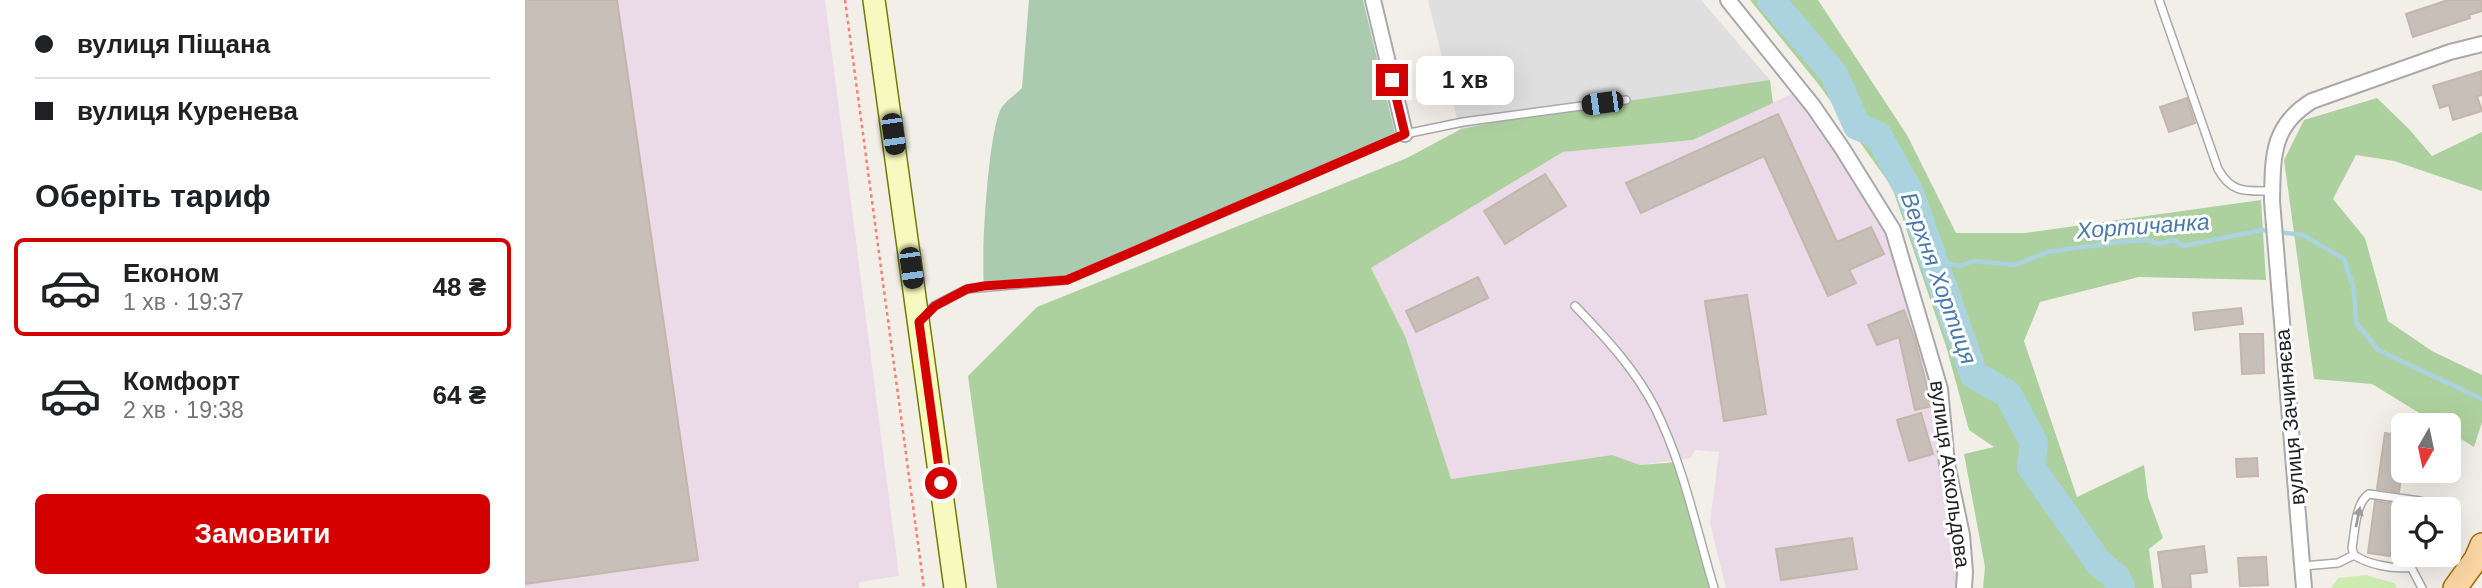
<!DOCTYPE html>
<html lang="uk">
<head>
<meta charset="utf-8">
<style>
  :root { --surface:#fff; --page:#f6f6f6; --text:#202124; --muted:#757577; --line:#e0e0e0; --accent:#d40000 }
  body { margin:0; font-family:Arial,sans-serif; background:var(--page); color:var(--text); height:100vh; display:flex; flex-direction:column; font-size:26px; white-space:nowrap }
  * { box-sizing:border-box; margin:0 }
  p { font-size:23px; color:var(--muted) }
  .icon { flex:none; width:38px; height:38px; fill:none; stroke:currentColor; stroke-width:2; stroke-linecap:round; stroke-linejoin:round }
  .map { position:relative; flex:1; overflow:hidden }
  .side { display:flex; flex-direction:column; background:var(--surface); width:525px }
  .side>* { flex:none }
  .hud { display:grid; align-content:center; height:154px; padding:0 35px; background:var(--surface) }
  .needle { width:46px; rotate:189deg }
  .controls { position:absolute; left:1866px; top:413px; display:grid; gap:14px }
  .controls a { display:grid; place-items:center; width:70px; height:70px; border-radius:10px; background:var(--surface); box-shadow:0 7px 28px #0002; font-size:35px }
  .end { position:absolute; width:32px; height:32px; margin:-16px; border:9px solid #d40000; background:#fff; box-shadow:0 0 0 4px #fff }
  .from { border-radius:50% }
  .bubble { position:absolute; height:49px; border-radius:10px; background:var(--surface); box-shadow:0 7px 28px #0002; font-size:23px; font-weight:600; line-height:49px; text-align:center }
  .car { position:absolute; width:21px; height:42px; margin:-21px -10px; border-radius:9px; box-shadow:0 0 5px 2px #0007; background:linear-gradient(#222 24%,#8ab4d8 0 40%,#222 0 76%,#8ab4d8 0 86%,#222 0) }
  .hud b { display:flex; align-items:center; gap:24px; height:66px; font-size:26px }
  .hud b+b { border-top:2px solid var(--line) }
  .hud i { width:18px; height:18px; background:var(--text) }
  ul { padding:0; list-style:none }
  li { display:flex; align-items:center; gap:21px; height:98px; margin:0 14px 10px; padding:0 21px; border:4px solid transparent; border-radius:10px }
  li div { flex:1 }
  li b { display:block; font-size:26px }
  li em { font-style:normal; font-weight:600 }
  li.on { border-color:var(--accent) }
  li>.icon { width:63px; height:63px; stroke-width:1.5 }
  h2 { padding:0 35px; font-size:32px; line-height:84px }
  .primary-button { display:flex; gap:14px; margin-top:auto; padding:14px 35px }
  .primary-button a { flex:1; height:80px; border-radius:10px; background:var(--accent); color:#fff; font-size:28px; font-weight:600; line-height:80px; text-align:center }
  main { display:flex; flex:1; min-height:0 }
  .map>svg:first-child { display:block }
</style>
</head>
<body>
<main>
<section class="side">
<div class="hud">
<b><i class="from"></i>вулиця Піщана</b>
<b><i></i>вулиця Куренева</b>
</div>
<h2>Оберіть тариф</h2>
<ul>
<li class="on"><svg class="icon" aria-label="car" viewBox="0 0 24 24"><path d="M5 17H2v-5l4-1 3-4h7l3 4 3 1v5h-3M9 17h6M6 11h13"/><circle cx="7" cy="17" r="2"/><circle cx="17" cy="17" r="2"/></svg><div><b>Економ</b><p>1 хв · 19:37</p></div><em>48 ₴</em></li>
<li><svg class="icon" aria-label="car" viewBox="0 0 24 24"><path d="M5 17H2v-5l4-1 3-4h7l3 4 3 1v5h-3M9 17h6M6 11h13"/><circle cx="7" cy="17" r="2"/><circle cx="17" cy="17" r="2"/></svg><div><b>Комфорт</b><p>2 хв · 19:38</p></div><em>64 ₴</em></li>
</ul>
<div class="primary-button"><a>Замовити</a></div>
</section>
<div class="map">
<svg width="1957" height="588" viewBox="0 0 1957 588">
  <rect width="100%" height="100%" fill="#f2efe9"/>
  <path fill="#e0dfdf" d="M 903,0 L 1176,0 L 1245,80 L 935,131 Z"/>
  <path fill="#ebdbe8" d="M 0,0 L 300,0 L 374,576 L 334,582 L 334,588 L 0,588 Z
    M 1279,88 L 1308,122 L 1375,225 L 1415,389 L 1439,588 L 1201,588 L 1185,523 L 1194,452 L 1170,450 L 1166,458 L 1114,465 L 1087,455 L 926,479 L 881,338 L 846,268 L 1038,152 L 1168,140 Z"/>
  <path fill="#cdebb0" d="M 1841,575 L 1869,583 L 1872,588 L 1806,588 L 1813,578 Z"/>
  <path fill="#add19e" d="M 1225,0 L 1293,0 L 1382,135 L 1431,233 L 1500,233 L 1736,200 L 1741,280 L 1614,277 L 1515,302 L 1499,341 L 1552,497 L 1619,465 L 1623,497 L 1638,538 L 1624,549 L 1629,588 L 1458,588 L 1460,567 L 1439,454 L 1469,447 L 1444,430 L 1421,346 L 1367,187 L 1294,85 Z
    M 1245,80 L 1248,103 L 1168,140 L 1038,152 L 846,268 L 881,338 L 926,479 L 1087,455 L 1115,465 L 1152,462 L 1189,588 L 472,588 L 443,376 L 512,307 L 882,158 L 936,129 L 1008,115 Z
    M 1852,98 L 1884,129 L 1907,156 L 1957,132 L 1957,191 L 1869,161 L 1831,155 L 1808,199 L 1840,238 L 1863,321 L 1907,351 L 1957,375 L 1957,422 L 1949,447 L 1923,431 L 1923,425 L 1914,425 L 1847,384 L 1789,379 L 1759,160 L 1779,120 Z"/>
  <path fill="#aacbaf" d="M 504,0 L 838,0 L 870,133 L 542,280 L 459,286 C 456,258 463,128 477,107 C 482,100 491,94 497,88 Z"/>
  <g fill="none" stroke-linecap="round" stroke-linejoin="round">
    <path stroke="#aad3df" stroke-width="4.5" d="M 1410,261 L 1434,266 L 1448,261 L 1490,265 L 1523,252 L 1592,242 L 1622,240 L 1634,244 L 1649,240 L 1659,246 L 1737,230 L 1778,235 L 1819,259 L 1829,290 L 1831,322 L 1853,350 L 1957,399"/>
    <path stroke="#aad3df" stroke-width="28" d="M 1246,0 L 1309,74 L 1332,126 L 1353,135 L 1385,193 L 1449,375 L 1483,394 L 1509,443 L 1506,467 L 1573,562 L 1592,578 L 1596,588"/>
  </g>
  <path fill="#c7bfb8" stroke="#c4b6ab" stroke-width="2" d="M 0,0 L 92,0 L 173,560 L 0,584 Z
    M 1923,0 L 1957,0 L 1957,11 L 1944,15 L 1945,18 L 1888,37 L 1881,14 Z
    M 1957,71 L 1957,95 L 1952,96 L 1957,111 L 1928,120 L 1924,105 L 1915,108 L 1908,86 Z
    M 1662,98 L 1670,123 L 1644,132 L 1635,107 Z
    M 1253,114 L 1312,242 L 1346,227 L 1359,254 L 1324,270 L 1331,283 L 1303,296 L 1239,156 L 1116,213 L 1101,183 Z
    M 1020,174 L 1041,206 L 980,244 L 959,211 Z
    M 953,277 L 963,298 L 891,332 L 881,311 Z
    M 1222,295 L 1241,414 L 1199,421 L 1180,301 Z
    M 1716,308 L 1718,324 L 1670,330 L 1668,313 Z
    M 1379,310 L 1390,340 L 1407,406 L 1390,410 L 1374,337 L 1352,345 L 1343,325 Z
    M 1715,334 L 1738,334 L 1739,373 L 1717,374 Z
    M 1396,413 L 1408,454 L 1384,461 L 1372,420 Z
    M 1860,433 L 1878,436 L 1878,465 L 1874,492 L 1852,489 Z
    M 1732,458 L 1733,476 L 1712,477 L 1711,459 Z
    M 1850,501 L 1872,504 L 1865,556 L 1843,553 Z
    M 1327,538 L 1332,569 L 1256,580 L 1251,549 Z
    M 1679,546 L 1682,572 L 1665,574 L 1666,588 L 1638,588 L 1633,552 Z
    M 1741,557 L 1743,585 L 1715,586 L 1713,558 Z"/>
  <g fill="none" stroke-linecap="round" stroke-linejoin="round">
    <defs>
      <path id="lane" d="M 1634,0 L 1693,169 C 1707,194 1721,191 1747,191
        M 1050,306 C 1080,337 1110,369 1130,408 C 1158,464 1171,528 1189,588
        M 397,319 L 409,306 L 442,289 L 542,280 L 880,134 L 938,122 L 1101,100
        M 1829,555 C 1842,564 1869,570 1886,567
        M 1891,555 L 1886,567 L 1897,588
        M 1778,566 L 1813,563 L 1829,555 L 1827,548 C 1830,532 1830,503 1844,494 L 1895,501 L 1898,509"/>
      <path id="street" d="M 848,0 L 880,134
        M 1203,0 L 1288,106 L 1317,148 L 1368,230 L 1415,389 L 1422,464 L 1437,535 L 1440,572 L 1439,588
        M 1779,588 L 1747,201 C 1748,157 1746,126 1787,101 L 1925,52 L 1957,44"/>
      <path id="secondary" d="M 349,0 L 430,588"/>
      <path id="primary" d="M 1930,588 L 1951,559 L 1957,545"/>
    </defs>
    <use href="#lane" stroke="#a9a9a9" stroke-width="10"/>
    <use href="#street" stroke="#a9a9a9" stroke-width="18"/>
    <use href="#secondary" stroke="#707d05" stroke-width="24"/>
    <use href="#primary" stroke="#a06b00" stroke-width="26"/>
    <path stroke="#fa8072" stroke-width="2.5" stroke-dasharray="3.5 3.5" stroke-linecap="butt" d="M 320,0 L 399,588"/>
    <use href="#lane" stroke="#fff" stroke-width="7"/>
    <use href="#street" stroke="#fff" stroke-width="14"/>
    <use href="#secondary" stroke="#f7fabf" stroke-width="21"/>
    <use href="#primary" stroke="#fcd6a4" stroke-width="23"/>
  </g>
  <defs><path id="oneway-solid" d="M-6-.8H1V-3.2L6.5 0L1 3.2V.8H-6Z" transform="scale(1.75)"/></defs>
  <use fill="#9c9c9c" href="#oneway-solid" transform="translate(1833 517) rotate(-78)"/>
  <g fill="none" stroke-linecap="round" stroke-linejoin="round">
    <path stroke="#d40000" stroke-width="9" d="M 416,483 L 394,322 L 410,306 L 442,289 L 459,286 L 542,280 L 880,134 L 867,80"/>
  </g>
  <g text-anchor="middle" stroke-width="6" stroke-linejoin="round" paint-order="stroke">
    <g font-size="21" fill="#222" stroke="#fff">
      <text transform="translate(1765 417) rotate(-95)" y="7">вулиця Зачиняєва</text>
      <text transform="translate(1425 474) rotate(82)" y="7">вулиця Аскольдова</text>
    </g>
    <g font-size="23" font-style="italic" fill="#4a7aab" stroke="#fff">
      <text transform="translate(1618 226) rotate(-4)" y="8">Хортичанка</text>
      <text transform="translate(1414 278) rotate(70)" y="8">Верхня Хортиця</text>
    </g>
  </g>
</svg>
<div class="controls">
<a><svg class="needle" viewBox="-14 -14 28 28"><path d="M0-13l5 13h-10z" fill="#e53935"/><path d="M0 13l5-13h-10z" fill="#757577"/></svg></a>
<a><svg class="icon" aria-label="locate" viewBox="0 0 24 24"><circle cx="12" cy="12" r="6"/><path d="M12 2v4M12 18v4M2 12h4M18 12h4"/></svg></a>
</div>
<i class="end from" style="left:416px;top:483px"></i>
<i class="end" style="left:867px;top:80px"></i>
<div class="bubble" style="left:891px;top:56px;width:98px">1 хв</div>
<i class="car" style="left:1077px;top:103px;rotate:262deg"></i>
<i class="car" style="left:368px;top:134px;rotate:172deg"></i>
<i class="car" style="left:386px;top:268px;rotate:172deg"></i>
</div>
</main>
</body>
</html>
